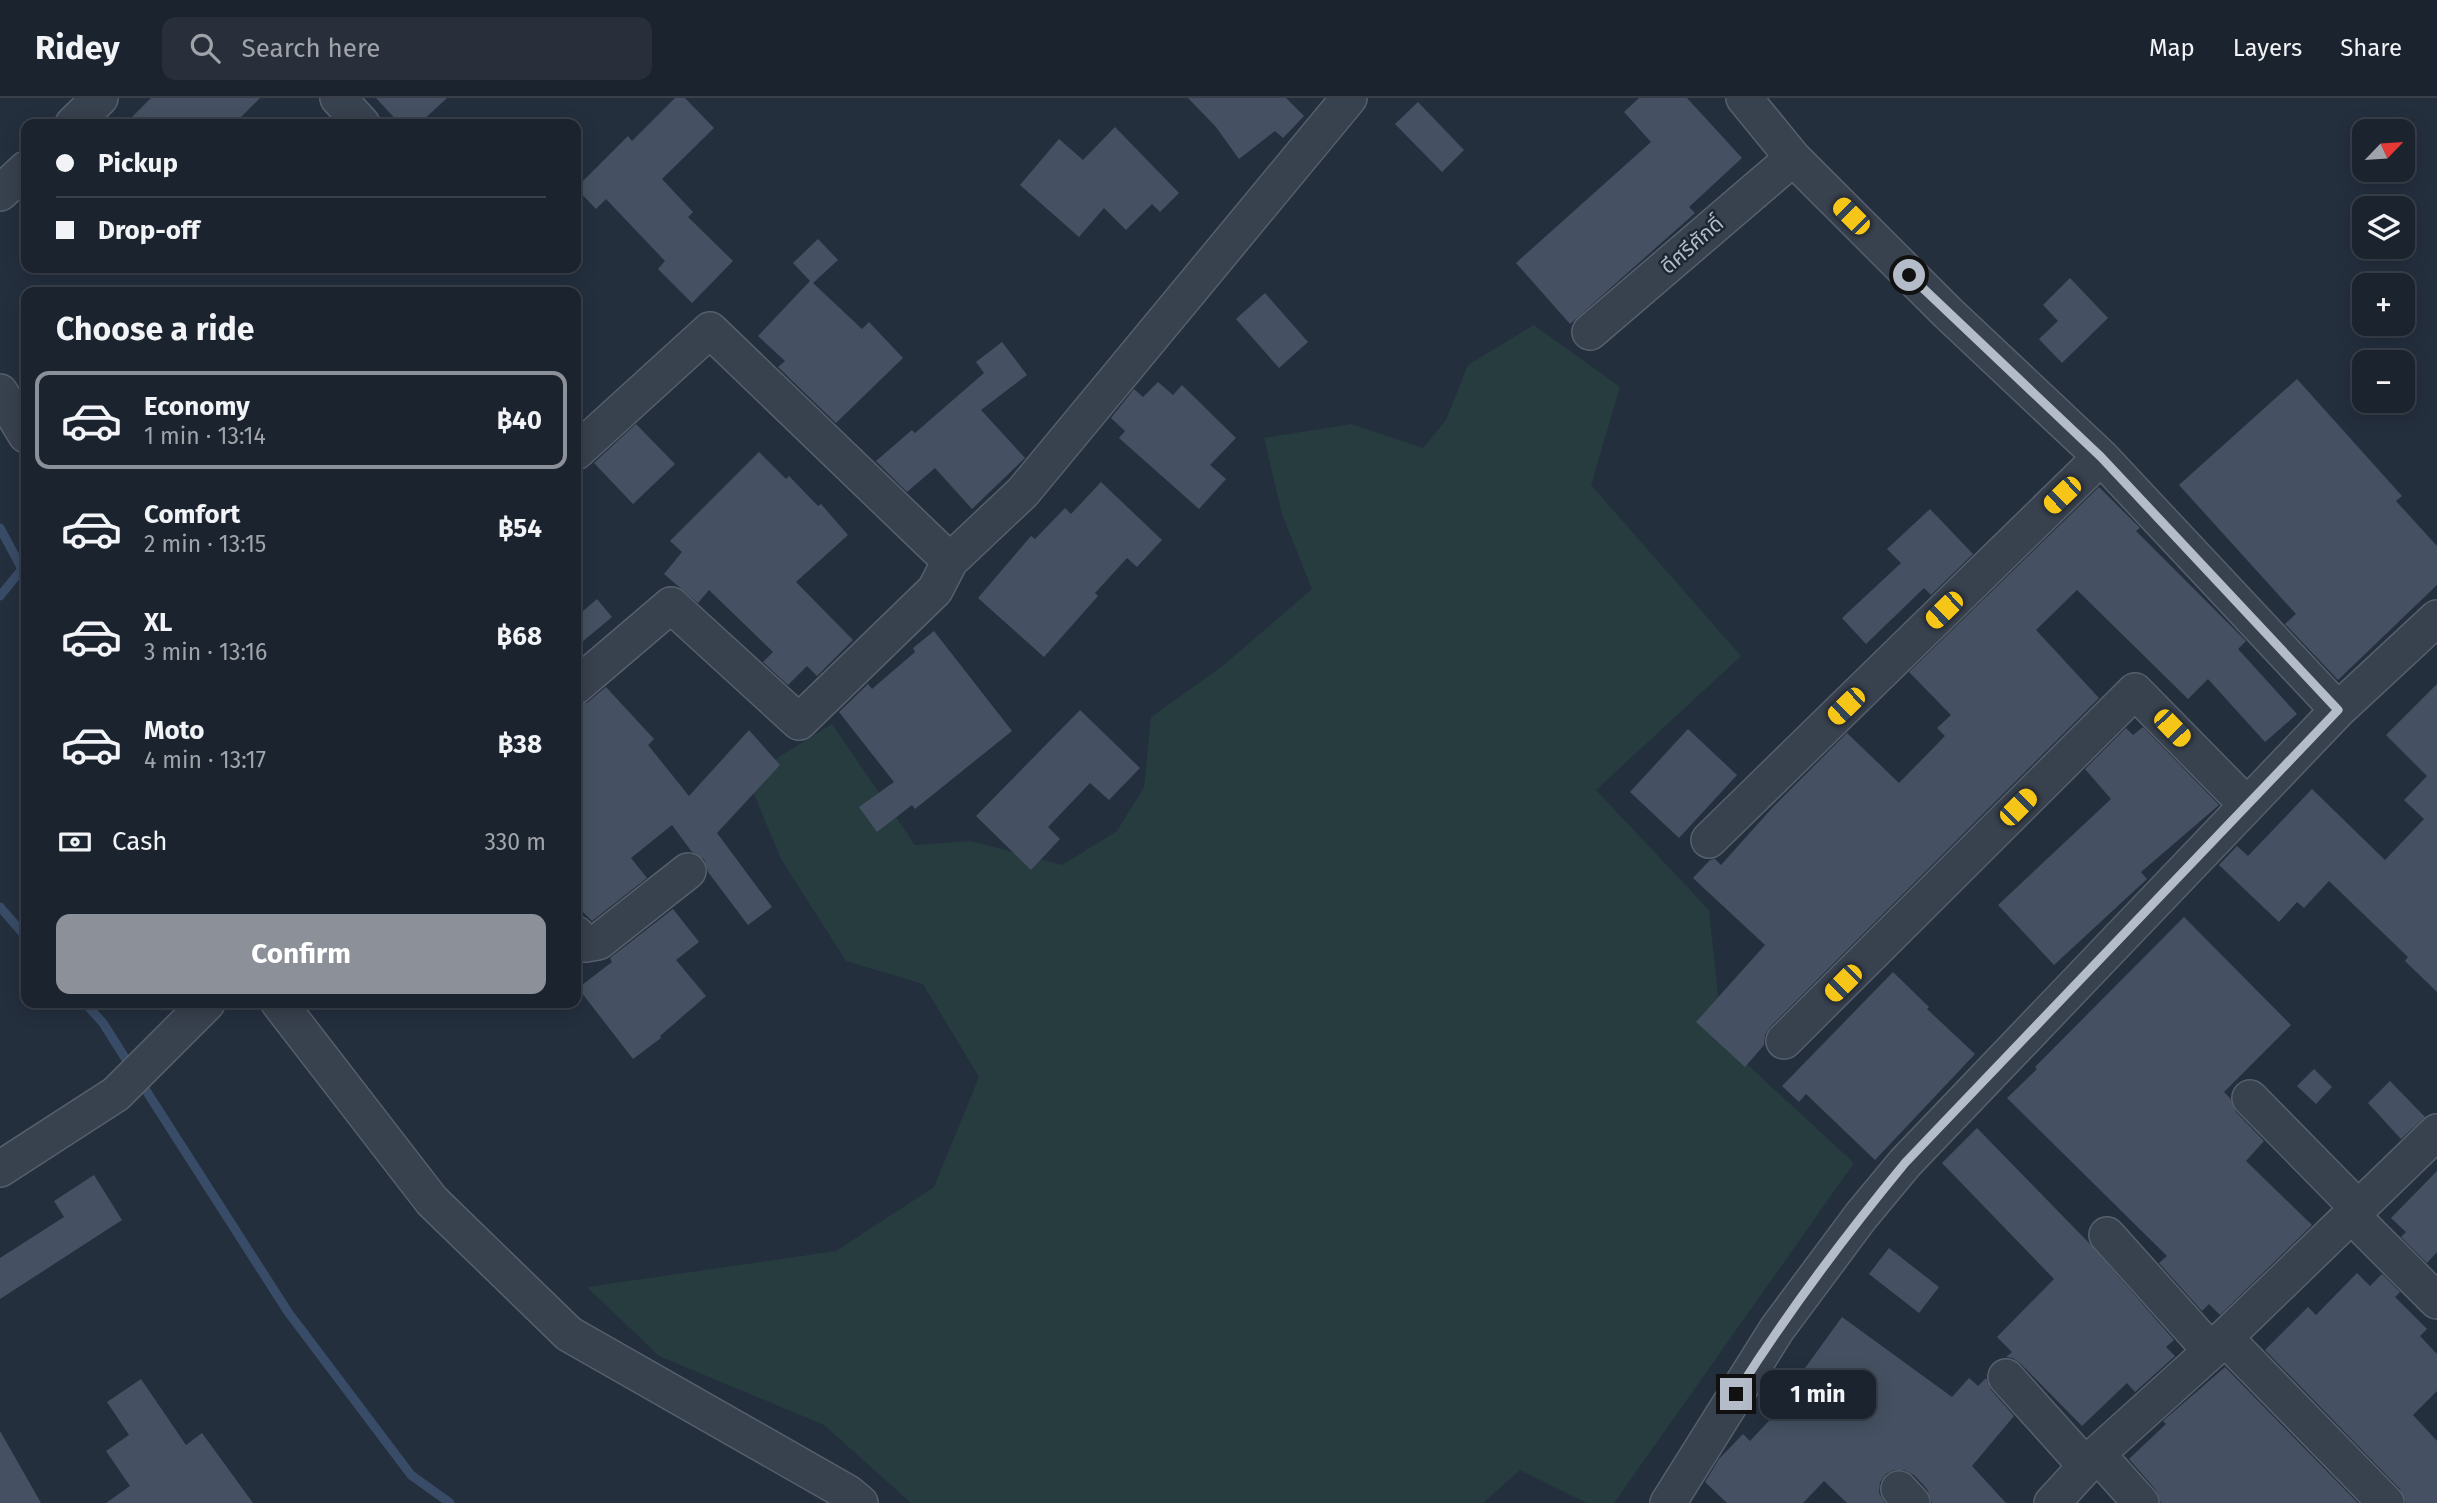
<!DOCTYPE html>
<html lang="en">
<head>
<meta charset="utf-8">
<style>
  :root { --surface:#1b232e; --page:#282f3a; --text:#f1f3f6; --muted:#a0a4aa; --line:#39404a; --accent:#8c9099 }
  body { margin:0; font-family:"Fira Sans","Noto Sans Thai",sans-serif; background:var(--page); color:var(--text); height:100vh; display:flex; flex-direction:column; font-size:26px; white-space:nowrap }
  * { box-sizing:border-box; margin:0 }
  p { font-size:23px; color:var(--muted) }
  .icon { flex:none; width:38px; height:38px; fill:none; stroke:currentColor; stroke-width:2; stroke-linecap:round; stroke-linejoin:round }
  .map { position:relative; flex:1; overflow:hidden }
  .side { position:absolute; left:21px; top:189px; width:560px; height:721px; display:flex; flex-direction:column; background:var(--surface); border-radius:14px; box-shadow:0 4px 18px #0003,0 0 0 2px var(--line) }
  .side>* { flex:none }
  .banner { position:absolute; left:21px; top:21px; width:560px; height:154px; border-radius:14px; box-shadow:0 4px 18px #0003,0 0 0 2px var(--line); display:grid; align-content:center; height:154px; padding:0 35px; background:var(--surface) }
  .needle { width:46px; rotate:65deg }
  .controls { position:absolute; left:2352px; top:21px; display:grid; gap:14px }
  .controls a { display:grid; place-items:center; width:63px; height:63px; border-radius:14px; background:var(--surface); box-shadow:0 4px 18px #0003,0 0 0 2px var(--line); font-size:35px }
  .end { position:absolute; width:32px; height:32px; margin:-16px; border:9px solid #b4bcc9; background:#111; box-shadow:0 0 0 4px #111 }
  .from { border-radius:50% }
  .bubble { position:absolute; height:49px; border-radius:14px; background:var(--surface); box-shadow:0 4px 18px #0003,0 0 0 2px var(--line); font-size:23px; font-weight:700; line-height:49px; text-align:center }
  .car { position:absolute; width:21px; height:42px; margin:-21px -10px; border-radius:9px; box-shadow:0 0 5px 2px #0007; background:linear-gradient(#f5c518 24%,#345 0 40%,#f5c518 0 76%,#345 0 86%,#f5c518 0) }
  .banner b { display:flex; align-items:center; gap:24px; height:66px; font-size:26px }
  .banner b+b { border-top:2px solid var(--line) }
  .banner i { width:18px; height:18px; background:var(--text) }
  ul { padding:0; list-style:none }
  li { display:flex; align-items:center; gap:21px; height:98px; margin:0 14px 10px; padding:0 21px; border:4px solid transparent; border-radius:14px }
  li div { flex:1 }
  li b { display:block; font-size:26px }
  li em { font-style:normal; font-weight:700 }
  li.on { border-color:var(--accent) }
  li>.icon { width:63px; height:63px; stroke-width:1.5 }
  h2 { padding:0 35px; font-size:32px; line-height:84px }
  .pay { display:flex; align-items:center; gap:18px; height:77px; padding:0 35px; font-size:26px }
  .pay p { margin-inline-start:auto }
  .button { display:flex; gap:14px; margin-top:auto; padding:14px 35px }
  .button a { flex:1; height:80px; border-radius:14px; background:var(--accent); color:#fff; font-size:28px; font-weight:700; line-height:80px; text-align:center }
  header { display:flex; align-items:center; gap:42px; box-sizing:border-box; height:98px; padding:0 35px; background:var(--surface); border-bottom:2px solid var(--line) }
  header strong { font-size:33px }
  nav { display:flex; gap:38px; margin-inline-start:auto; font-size:24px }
  .search { width:490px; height:63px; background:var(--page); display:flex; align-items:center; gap:18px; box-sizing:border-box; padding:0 24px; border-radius:14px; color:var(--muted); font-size:26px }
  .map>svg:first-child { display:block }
</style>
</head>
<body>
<header>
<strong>Ridey</strong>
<div class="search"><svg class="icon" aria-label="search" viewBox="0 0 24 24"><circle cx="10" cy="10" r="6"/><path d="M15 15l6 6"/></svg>Search here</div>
<nav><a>Map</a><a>Layers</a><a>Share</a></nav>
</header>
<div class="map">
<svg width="2437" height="1405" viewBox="0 0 2437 1405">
  <rect width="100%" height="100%" fill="#242f3e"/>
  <path fill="#263c3f" d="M 1534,227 L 1620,289 L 1591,387 L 1741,558 L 1596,692 L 1709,812 L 1723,944 L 1854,1065 L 1614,1405 L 1587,1405 L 1520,1372 L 1483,1405 L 911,1405 L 824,1327 L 659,1258 L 587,1189 L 836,1153 L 934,1089 L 979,979 L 923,886 L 846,863 L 781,761 L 747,679 L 832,626 L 915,747 L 971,743 L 1062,767 L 1117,733 L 1144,689 L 1151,619 L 1224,567 L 1312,491 L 1282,416 L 1264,340 L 1351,326 L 1423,350 L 1446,322 L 1468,267 Z"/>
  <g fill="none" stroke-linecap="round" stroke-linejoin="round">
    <path stroke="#394c67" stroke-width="9" d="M 0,430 L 22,471 L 0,498
      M 0,809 L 26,839
      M 85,905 L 103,925 L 132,971
      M 140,983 L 288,1214 L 411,1377 L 450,1405"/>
  </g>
  <path fill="#455162" d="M 151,0 L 260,0 L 234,26 L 125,26 Z
    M 376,0 L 447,0 L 419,26 L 400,26 Z
    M 675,0 L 685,0 L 714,30 L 662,81 L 693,114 L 688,119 L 733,163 L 692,205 L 658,171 L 665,163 L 606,101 L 596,111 L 576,90 L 628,38 L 632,43 Z
    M 1188,0 L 1286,0 L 1304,18 L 1283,40 L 1275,33 L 1239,61 L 1216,29 Z
    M 1639,0 L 1687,0 L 1742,60 L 1689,109 L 1695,115 L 1570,226 L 1516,165 L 1651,44 L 1624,14 Z
    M 1418,4 L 1464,52 L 1442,74 L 1395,26 Z
    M 1115,29 L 1179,95 L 1160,114 L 1152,106 L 1126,132 L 1104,110 L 1079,139 L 1020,87 L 1059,41 L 1083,62 Z
    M 818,141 L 838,162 L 813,185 L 862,231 L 869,224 L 903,260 L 836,325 L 778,269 L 785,263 L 758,238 L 810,183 L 793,165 Z
    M 2070,180 L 2108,220 L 2062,265 L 2039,241 L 2058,223 L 2043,207 Z
    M 1265,195 L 1308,244 L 1279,270 L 1236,221 Z
    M 1002,244 L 1027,277 L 981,312 L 1025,360 L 972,411 L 935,370 L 907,394 L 876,363 L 912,332 L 915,335 L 984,275 L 976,264 Z
    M 2297,281 L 2402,398 L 2396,403 L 2437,448 L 2437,487 L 2338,582 L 2285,526 L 2296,516 L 2179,387 Z
    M 1158,284 L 1173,297 L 1182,287 L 1236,340 L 1210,367 L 1226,381 L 1199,411 L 1119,340 L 1125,333 L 1111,320 L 1134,291 L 1143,299 Z
    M 636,326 L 675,366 L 633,406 L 594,365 Z
    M 759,354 L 786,381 L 789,378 L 818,408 L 821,406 L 848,437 L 796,484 L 853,542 L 817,578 L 807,568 L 788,587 L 763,564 L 773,554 L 709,492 L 698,505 L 664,476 L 682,454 L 670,443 Z
    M 1101,384 L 1162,442 L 1137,469 L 1127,460 L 1095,495 L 1098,498 L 1044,559 L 978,500 L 1031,438 L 1035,441 L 1065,410 L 1071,416 Z
    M 2099,389 L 2140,430 L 2136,433 L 2246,543 L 2238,551 L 2297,616 L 2265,644 L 2208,581 L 2188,601 L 2077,492 L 2036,532 L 2099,600 L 1770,929 L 1765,937 L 1764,947 L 1745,969 L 1696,924 L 1765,847 L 1693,780 L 1710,762 L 1715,761 L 1721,767 L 1773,709 L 1847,635 L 1899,685 L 1945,638 L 1937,630 L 1951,617 L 1909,574 Z
    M 1930,411 L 1973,456 L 1931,497 L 1924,490 L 1866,546 L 1842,520 L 1901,465 L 1887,451 Z
    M 597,501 L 612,519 L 576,549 L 576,519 Z
    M 934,533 L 1012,633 L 915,711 L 912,707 L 877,734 L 859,709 L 894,684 L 839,614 L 868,586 L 872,591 L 915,554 L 913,550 Z
    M 2437,586 L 2437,894 L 2405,863 L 2408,859 L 2329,783 L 2304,810 L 2297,804 L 2279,824 L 2219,767 L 2237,748 L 2248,758 L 2312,691 L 2385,762 L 2424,721 L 2404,702 L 2427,678 L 2386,637 Z
    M 606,589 L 654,641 L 648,647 L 689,698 L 749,632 L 780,667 L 717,735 L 772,809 L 748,827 L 708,774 L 704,761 L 692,754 L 672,727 L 631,760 L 647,780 L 592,823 L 576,807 L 576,608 L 588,604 Z
    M 1080,612 L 1140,670 L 1109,702 L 1090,685 L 1048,729 L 1060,741 L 1031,772 L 976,718 Z
    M 2143,629 L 2219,707 L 2141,774 L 2147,781 L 2054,867 L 1998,807 L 2111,701 L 2085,671 L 2126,630 L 2133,637 Z
    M 1688,631 L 1737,677 L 1679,740 L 1630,694 Z
    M 673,811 L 699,844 L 676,862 L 706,898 L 660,938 L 661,940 L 633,961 L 578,890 L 612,864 L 610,860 Z
    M 2184,819 L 2291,927 L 2224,994 L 2230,1000 L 2236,1014 L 2264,1043 L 2246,1063 L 2312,1127 L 2220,1217 L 2209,1206 L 2202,1213 L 2159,1165 L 2167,1158 L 2007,1000 L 2037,971 L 2035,969 Z
    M 1893,874 L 1929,909 L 1927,911 L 1975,956 L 1875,1062 L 1806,996 L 1799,1004 L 1782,988 Z
    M 2314,971 L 2332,989 L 2316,1006 L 2297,988 Z
    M 2390,983 L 2425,1019 L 2401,1041 L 2368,1005 Z
    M 1977,1030 L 2089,1145 L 2174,1242 L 2166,1249 L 2175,1258 L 2135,1294 L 2127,1285 L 2082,1328 L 2021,1266 L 2013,1260 L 2006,1259 L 2012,1254 L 1997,1239 L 2054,1181 L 1942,1065 Z
    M 2437,1073 L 2437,1154 L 2427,1165 L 2401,1139 L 2406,1134 L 2391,1120 Z
    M 94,1077 L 122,1122 L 0,1201 L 0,1160 L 64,1119 L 54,1103 Z
    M 1889,1150 L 1939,1189 L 1919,1215 L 1869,1176 Z
    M 2357,1175 L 2370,1188 L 2382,1176 L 2400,1194 L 2395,1199 L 2427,1231 L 2420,1238 L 2437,1256 L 2437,1293 L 2413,1317 L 2437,1343 L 2437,1405 L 2406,1405 L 2400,1391 L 2265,1252 L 2308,1209 L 2316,1217 Z
    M 1842,1219 L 1952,1299 L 1969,1280 L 1978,1288 L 1986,1280 L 1991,1292 L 2014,1318 L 1972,1368 L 2006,1405 L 1932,1405 L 1927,1391 L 1914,1377 L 1904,1372 L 1894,1372 L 1886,1376 L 1880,1384 L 1879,1395 L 1885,1405 L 1847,1405 L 1824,1383 L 1803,1405 L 1727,1405 L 1705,1384 L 1719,1361 L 1743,1336 L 1750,1343 L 1813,1276 L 1805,1270 Z
    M 2225,1269 L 2358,1405 L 2161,1405 L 2156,1392 L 2129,1361 L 2166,1326 L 2163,1323 Z
    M 141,1281 L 186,1347 L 202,1335 L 253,1405 L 106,1405 L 130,1388 L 106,1353 L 129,1337 L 107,1304 Z
    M 0,1333 L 41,1405 L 0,1405 Z"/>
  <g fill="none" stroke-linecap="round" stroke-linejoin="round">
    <defs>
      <path id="minor" d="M 338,0 L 362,26
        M 1744,0 L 1793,60 L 1948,215 L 2101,359 L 2338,612
        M 73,26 L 100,0
        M 0,95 L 26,71
        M 1590,234 L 1793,60
        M 0,294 L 26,337
        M 576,354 L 710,232 L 950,463
        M 576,588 L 671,507 L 799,624 L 935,492 L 950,463 L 1023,394 L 1349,0
        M 1709,742 L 2101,359
        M 576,836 L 586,846 L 598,844 L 688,773
        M 279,905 L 432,1103 L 569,1236 L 848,1395 L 860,1405
        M 1784,943 L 2135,593 L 2246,706
        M 2250,1000 L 2357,1109
        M 0,1071 L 116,996 L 207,905
        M 2350,1116 L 2437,1203
        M 2107,1137 L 2211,1253
        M 2225,1240 L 2386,1405
        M 2006,1279 L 2086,1368
        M 2097,1356 L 2141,1405
        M 1899,1391 L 1912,1405
        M 1668,1405 L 1777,1231 L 1861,1118 L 1905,1065 L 2338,612 L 2437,520
        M 2052,1405 L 2097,1356 L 2211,1253 L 2437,1034"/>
    </defs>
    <use href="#minor" stroke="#565f6c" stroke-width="38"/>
    <use href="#minor" stroke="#38414e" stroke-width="35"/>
  </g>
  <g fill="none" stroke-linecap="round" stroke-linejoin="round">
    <path stroke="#b4bcc9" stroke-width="9" d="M 1736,1296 C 1787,1215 1844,1139 1905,1065 L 2338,612 L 2101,359 L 1909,177"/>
  </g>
  <g text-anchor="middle" stroke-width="5" stroke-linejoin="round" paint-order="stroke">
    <g font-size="21" fill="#b4bcc9" stroke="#1d2633">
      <text transform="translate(1692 147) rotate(-41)" y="7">ดีศรีศักดิ์</text>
    </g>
  </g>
</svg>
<div class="controls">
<a><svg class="needle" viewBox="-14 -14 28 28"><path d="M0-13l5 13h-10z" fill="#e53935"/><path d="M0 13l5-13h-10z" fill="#a0a4aa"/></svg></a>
<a><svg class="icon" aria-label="layers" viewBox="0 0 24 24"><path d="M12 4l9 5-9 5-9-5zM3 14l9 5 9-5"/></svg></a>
<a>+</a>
<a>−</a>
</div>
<i class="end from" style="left:1909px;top:177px"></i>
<i class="end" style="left:1736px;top:1296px"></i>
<div class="bubble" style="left:1760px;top:1272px;width:116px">1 min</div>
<i class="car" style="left:1851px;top:118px;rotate:315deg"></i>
<i class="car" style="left:2062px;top:397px;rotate:226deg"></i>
<i class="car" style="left:1944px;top:512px;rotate:226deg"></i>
<i class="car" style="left:1846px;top:608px;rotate:226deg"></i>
<i class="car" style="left:2172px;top:630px;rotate:136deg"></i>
<i class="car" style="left:2018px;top:709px;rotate:45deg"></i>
<i class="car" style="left:1843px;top:885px;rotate:225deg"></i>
<div class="banner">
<b><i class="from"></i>Pickup</b>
<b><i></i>Drop-off</b>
</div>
<section class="side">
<h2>Choose a ride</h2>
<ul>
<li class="on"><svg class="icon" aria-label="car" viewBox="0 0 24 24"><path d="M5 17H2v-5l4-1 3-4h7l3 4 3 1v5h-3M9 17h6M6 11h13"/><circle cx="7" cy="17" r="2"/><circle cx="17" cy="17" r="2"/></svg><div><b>Economy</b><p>1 min · 13:14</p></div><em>฿40</em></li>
<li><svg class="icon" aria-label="car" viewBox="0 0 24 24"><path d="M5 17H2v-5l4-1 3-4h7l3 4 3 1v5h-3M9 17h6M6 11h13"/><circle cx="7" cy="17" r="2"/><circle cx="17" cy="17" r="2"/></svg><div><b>Comfort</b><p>2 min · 13:15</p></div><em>฿54</em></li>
<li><svg class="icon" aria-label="car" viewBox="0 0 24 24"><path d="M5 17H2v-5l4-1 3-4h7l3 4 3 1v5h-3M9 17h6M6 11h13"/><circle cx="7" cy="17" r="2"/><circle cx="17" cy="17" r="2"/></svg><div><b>XL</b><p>3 min · 13:16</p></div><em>฿68</em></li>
<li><svg class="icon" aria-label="car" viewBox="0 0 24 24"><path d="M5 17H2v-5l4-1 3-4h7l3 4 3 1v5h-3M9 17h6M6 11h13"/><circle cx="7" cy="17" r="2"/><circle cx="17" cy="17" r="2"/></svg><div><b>Moto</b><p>4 min · 13:17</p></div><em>฿38</em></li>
</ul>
<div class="pay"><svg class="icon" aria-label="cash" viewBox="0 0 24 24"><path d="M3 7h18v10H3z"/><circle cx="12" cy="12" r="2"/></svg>Cash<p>330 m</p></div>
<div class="button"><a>Confirm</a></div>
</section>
</div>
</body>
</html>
